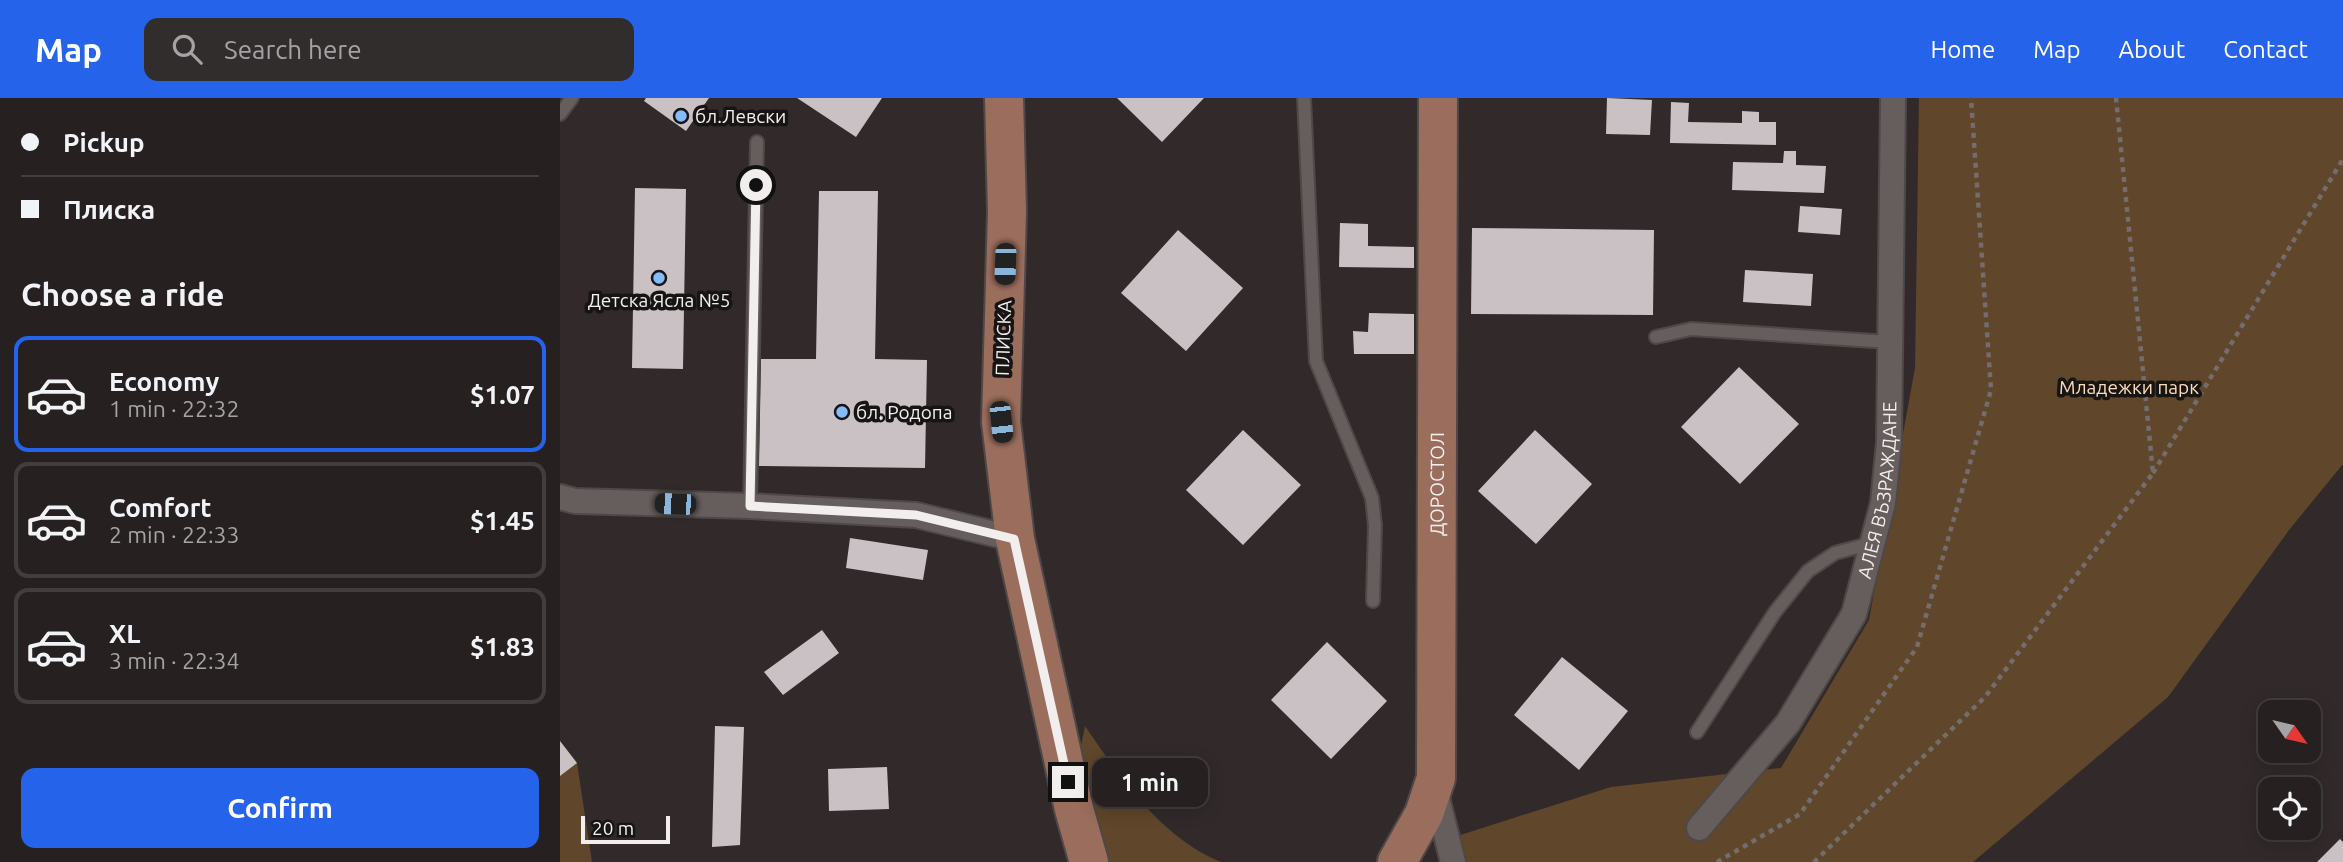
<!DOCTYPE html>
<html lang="en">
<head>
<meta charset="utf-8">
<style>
  :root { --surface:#262020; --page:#322d2d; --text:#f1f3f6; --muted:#a4a3a5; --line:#423e3e; --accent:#2563eb }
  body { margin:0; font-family:Ubuntu,sans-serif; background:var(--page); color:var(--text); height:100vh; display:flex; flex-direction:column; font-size:26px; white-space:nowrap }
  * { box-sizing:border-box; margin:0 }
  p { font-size:23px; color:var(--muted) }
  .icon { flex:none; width:38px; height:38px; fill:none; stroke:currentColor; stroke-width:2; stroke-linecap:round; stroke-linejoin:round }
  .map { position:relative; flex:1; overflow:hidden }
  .side { display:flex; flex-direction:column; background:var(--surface); width:560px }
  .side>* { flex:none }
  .banner { display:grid; align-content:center; height:154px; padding:0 21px; background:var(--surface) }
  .needle { width:46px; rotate:124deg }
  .tools { position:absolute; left:1698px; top:602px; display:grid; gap:14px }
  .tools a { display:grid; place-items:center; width:63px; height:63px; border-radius:14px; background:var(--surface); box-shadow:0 4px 18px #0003,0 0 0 2px var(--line); font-size:35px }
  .scale { position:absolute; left:21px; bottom:18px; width:89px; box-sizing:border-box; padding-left:7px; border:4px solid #f3eeee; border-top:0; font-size:19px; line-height:24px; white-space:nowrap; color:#f3eeee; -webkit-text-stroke:5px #171414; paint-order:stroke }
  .end { position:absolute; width:32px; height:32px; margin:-16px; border:9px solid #f3eeee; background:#111; box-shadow:0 0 0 4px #111 }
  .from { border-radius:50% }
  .bubble { position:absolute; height:49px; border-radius:14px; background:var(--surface); box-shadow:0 4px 18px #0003,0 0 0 2px var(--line); font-size:23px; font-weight:700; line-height:49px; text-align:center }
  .car { position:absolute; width:21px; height:42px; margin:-21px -10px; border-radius:9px; box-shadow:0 0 5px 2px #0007; background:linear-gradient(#222 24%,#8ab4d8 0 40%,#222 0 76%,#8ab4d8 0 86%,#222 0) }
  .banner b { display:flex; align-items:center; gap:24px; height:66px; font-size:26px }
  .banner b+b { border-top:2px solid var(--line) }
  .banner i { width:18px; height:18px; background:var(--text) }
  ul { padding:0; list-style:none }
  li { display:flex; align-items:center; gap:21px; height:116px; margin:0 14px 10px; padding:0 7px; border:4px solid var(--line); border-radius:14px }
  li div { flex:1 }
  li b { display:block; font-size:26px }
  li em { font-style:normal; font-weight:700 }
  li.active { border-color:var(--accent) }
  li>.icon { width:63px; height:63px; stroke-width:1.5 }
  h2 { padding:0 21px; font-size:32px; line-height:84px }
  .button { display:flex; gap:14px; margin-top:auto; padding:14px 21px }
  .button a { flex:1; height:80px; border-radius:14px; background:var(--accent); color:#fff; font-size:28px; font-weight:700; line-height:80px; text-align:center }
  header { display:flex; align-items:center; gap:42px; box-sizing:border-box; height:98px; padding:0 35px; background:var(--accent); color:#fff }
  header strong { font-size:33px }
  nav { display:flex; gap:38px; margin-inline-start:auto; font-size:24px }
  .search { width:490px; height:63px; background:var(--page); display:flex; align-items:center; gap:18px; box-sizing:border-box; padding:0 24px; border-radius:14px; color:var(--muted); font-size:26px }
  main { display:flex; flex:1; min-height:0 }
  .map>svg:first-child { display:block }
</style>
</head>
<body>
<header>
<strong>Map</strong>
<div class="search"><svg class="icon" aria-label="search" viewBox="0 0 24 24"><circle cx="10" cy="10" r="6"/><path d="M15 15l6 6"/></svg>Search here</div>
<nav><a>Home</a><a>Map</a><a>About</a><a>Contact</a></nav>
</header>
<main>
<section class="side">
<div class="banner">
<b><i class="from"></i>Pickup</b>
<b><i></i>Плиска</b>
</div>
<h2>Choose a ride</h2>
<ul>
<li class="active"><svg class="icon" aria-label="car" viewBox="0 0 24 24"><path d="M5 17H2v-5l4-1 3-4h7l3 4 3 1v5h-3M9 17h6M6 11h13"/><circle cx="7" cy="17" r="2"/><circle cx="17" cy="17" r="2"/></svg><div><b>Economy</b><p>1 min · 22:32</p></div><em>$1.07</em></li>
<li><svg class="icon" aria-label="car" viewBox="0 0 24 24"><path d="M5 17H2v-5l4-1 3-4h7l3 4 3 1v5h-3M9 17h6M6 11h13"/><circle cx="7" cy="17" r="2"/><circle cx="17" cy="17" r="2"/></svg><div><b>Comfort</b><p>2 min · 22:33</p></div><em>$1.45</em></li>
<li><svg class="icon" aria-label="car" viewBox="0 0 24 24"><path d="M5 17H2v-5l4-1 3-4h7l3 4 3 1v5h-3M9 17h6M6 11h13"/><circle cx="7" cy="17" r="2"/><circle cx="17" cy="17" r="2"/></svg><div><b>XL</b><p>3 min · 22:34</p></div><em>$1.83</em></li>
</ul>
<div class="button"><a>Confirm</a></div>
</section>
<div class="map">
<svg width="1783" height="764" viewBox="0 0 1783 764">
  <rect width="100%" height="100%" fill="#322a2a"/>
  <path fill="#60462a" d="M 1359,0 L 1783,0 L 1783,366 L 1729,432 L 1608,599 L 1413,764 L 908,764 L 888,741 L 1051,689 L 1221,670 L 1309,522 L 1355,270 Z
    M 525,628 C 560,679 601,740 661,764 L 539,764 L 520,653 Z
    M 0,643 L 17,665 L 32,764 L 0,764 Z"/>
  <path fill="#cac1c4" d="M 86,0 L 149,0 L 126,33 L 84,3 Z
    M 237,0 L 322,0 L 296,39 Z
    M 557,0 L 644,0 L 602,44 Z
    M 1047,0 L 1092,2 L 1090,37 L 1046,36 Z
    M 1111,4 L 1129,5 L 1128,24 L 1182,25 L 1182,13 L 1199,14 L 1199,24 L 1216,24 L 1216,47 L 1110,45 Z
    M 1224,53 L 1236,53 L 1236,67 L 1266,68 L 1264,95 L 1172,92 L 1173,64 L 1223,65 Z
    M 75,90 L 126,91 L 123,271 L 72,270 Z
    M 259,93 L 318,93 L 315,261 L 367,262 L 365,370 L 199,368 L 201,261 L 256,261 Z
    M 1240,108 L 1282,111 L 1280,137 L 1238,134 Z
    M 780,125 L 808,126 L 808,148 L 854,149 L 854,170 L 779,169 Z
    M 912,130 L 1094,132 L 1093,217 L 911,216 Z
    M 618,132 L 683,190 L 626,253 L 561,195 Z
    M 1185,172 L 1253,176 L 1251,208 L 1183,204 Z
    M 809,215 L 854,216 L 854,256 L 794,256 L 793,233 L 808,234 Z
    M 1179,269 L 1239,326 L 1180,386 L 1121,329 Z
    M 683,332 L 741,387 L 683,447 L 626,392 Z
    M 975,332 L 1032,386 L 976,446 L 918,393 Z
    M 290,440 L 368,452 L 363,482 L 286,470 Z
    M 262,532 L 279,555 L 223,597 L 204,574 Z
    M 767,544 L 827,603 L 771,661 L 711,602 Z
    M 1002,559 L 1068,613 L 1019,672 L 954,617 Z
    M 155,628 L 184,629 L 180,747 L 152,749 Z
    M 0,643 L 17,665 L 0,678 Z
    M 327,669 L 329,711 L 269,713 L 268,671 Z
    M 1780,741 L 1783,744 L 1783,764 L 1757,764 Z"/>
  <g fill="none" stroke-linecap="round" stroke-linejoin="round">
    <defs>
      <path id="service" d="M 744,0 L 756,263 L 812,400 L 815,427 L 813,503
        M 0,16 L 12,0
        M 1096,239 L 1131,231 L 1329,244
        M 190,408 L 197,44
        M 1137,634 L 1215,514 L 1248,473 L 1275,455 L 1312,445"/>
      <g id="minor">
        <path d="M 0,399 L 15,403 L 190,408 L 356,417 L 455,441"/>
        <path d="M 877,690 L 878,704 L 893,764"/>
        <path id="s1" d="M 1139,730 L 1228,625 L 1294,516 L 1323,405 L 1329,345 L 1333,0"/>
      </g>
      <g id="primary">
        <path d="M 444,0 L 447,113 L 441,324 L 455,441 L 514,711 L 529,764"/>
        <path id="s2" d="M 837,764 L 864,716 L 876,680 L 878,0"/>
      </g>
    </defs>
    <use href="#service" stroke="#4e4848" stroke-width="16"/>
    <use href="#minor" stroke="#4e4848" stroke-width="28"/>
    <use href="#primary" stroke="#4e4848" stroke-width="42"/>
    <path stroke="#746d6d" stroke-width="4.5" stroke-dasharray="5 5" stroke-linecap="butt" d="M 1593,375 L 1783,61
      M 1157,764 L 1240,716 L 1357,549 L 1431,292 L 1411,0
      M 1254,764 L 1425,599 L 1593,375 L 1556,0"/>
    <use href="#service" stroke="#665d5d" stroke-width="12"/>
    <use href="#minor" stroke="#665d5d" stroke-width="24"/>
    <use href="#primary" stroke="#9a6d5c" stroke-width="38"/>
  </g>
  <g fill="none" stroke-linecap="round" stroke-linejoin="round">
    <path stroke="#f3eeee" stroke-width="9" d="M 196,87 L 190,408 L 356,417 L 454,441 L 508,684"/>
  </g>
  <g fill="#84bcfb" stroke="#171414" stroke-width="2.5">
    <circle cx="121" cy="18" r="7"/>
    <circle cx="99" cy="180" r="7"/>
    <circle cx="282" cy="314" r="7"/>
  </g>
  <g text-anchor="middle" stroke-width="7" stroke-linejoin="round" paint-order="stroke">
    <g font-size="19" fill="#f3eeee" stroke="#171414" text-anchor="start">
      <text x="135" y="25">бл.Левски</text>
      <text x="99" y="209" text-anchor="middle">Детска Ясла №5</text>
      <text x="296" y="321">бл. Родопа</text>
    </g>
    <g font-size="19" fill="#f3eeee" stroke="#171414">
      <text transform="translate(443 240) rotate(-88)" y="7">ПЛИСКА</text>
      <text dy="7" stroke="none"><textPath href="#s2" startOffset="387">ДОРОСТОЛ</textPath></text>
      <text dy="7" stroke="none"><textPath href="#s1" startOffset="392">АЛЕЯ ВЪЗРАЖДАНЕ</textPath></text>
    </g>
    <g font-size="19" fill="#fcdbb8" stroke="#171414">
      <text x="1569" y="296">Младежки парк</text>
    </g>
  </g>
</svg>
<div class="tools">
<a><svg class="needle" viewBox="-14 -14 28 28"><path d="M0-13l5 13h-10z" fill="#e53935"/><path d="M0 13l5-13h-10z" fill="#a4a3a5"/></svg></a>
<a><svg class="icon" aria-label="locate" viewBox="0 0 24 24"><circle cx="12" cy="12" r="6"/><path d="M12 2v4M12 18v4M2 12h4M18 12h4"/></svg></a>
</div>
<div class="scale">20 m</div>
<i class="end from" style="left:196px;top:87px"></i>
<i class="end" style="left:508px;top:684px"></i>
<div class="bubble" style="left:532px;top:660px;width:116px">1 min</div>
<i class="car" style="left:445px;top:166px;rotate:182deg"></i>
<i class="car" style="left:441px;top:324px;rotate:174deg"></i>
<i class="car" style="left:115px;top:406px;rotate:272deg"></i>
</div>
</main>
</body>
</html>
